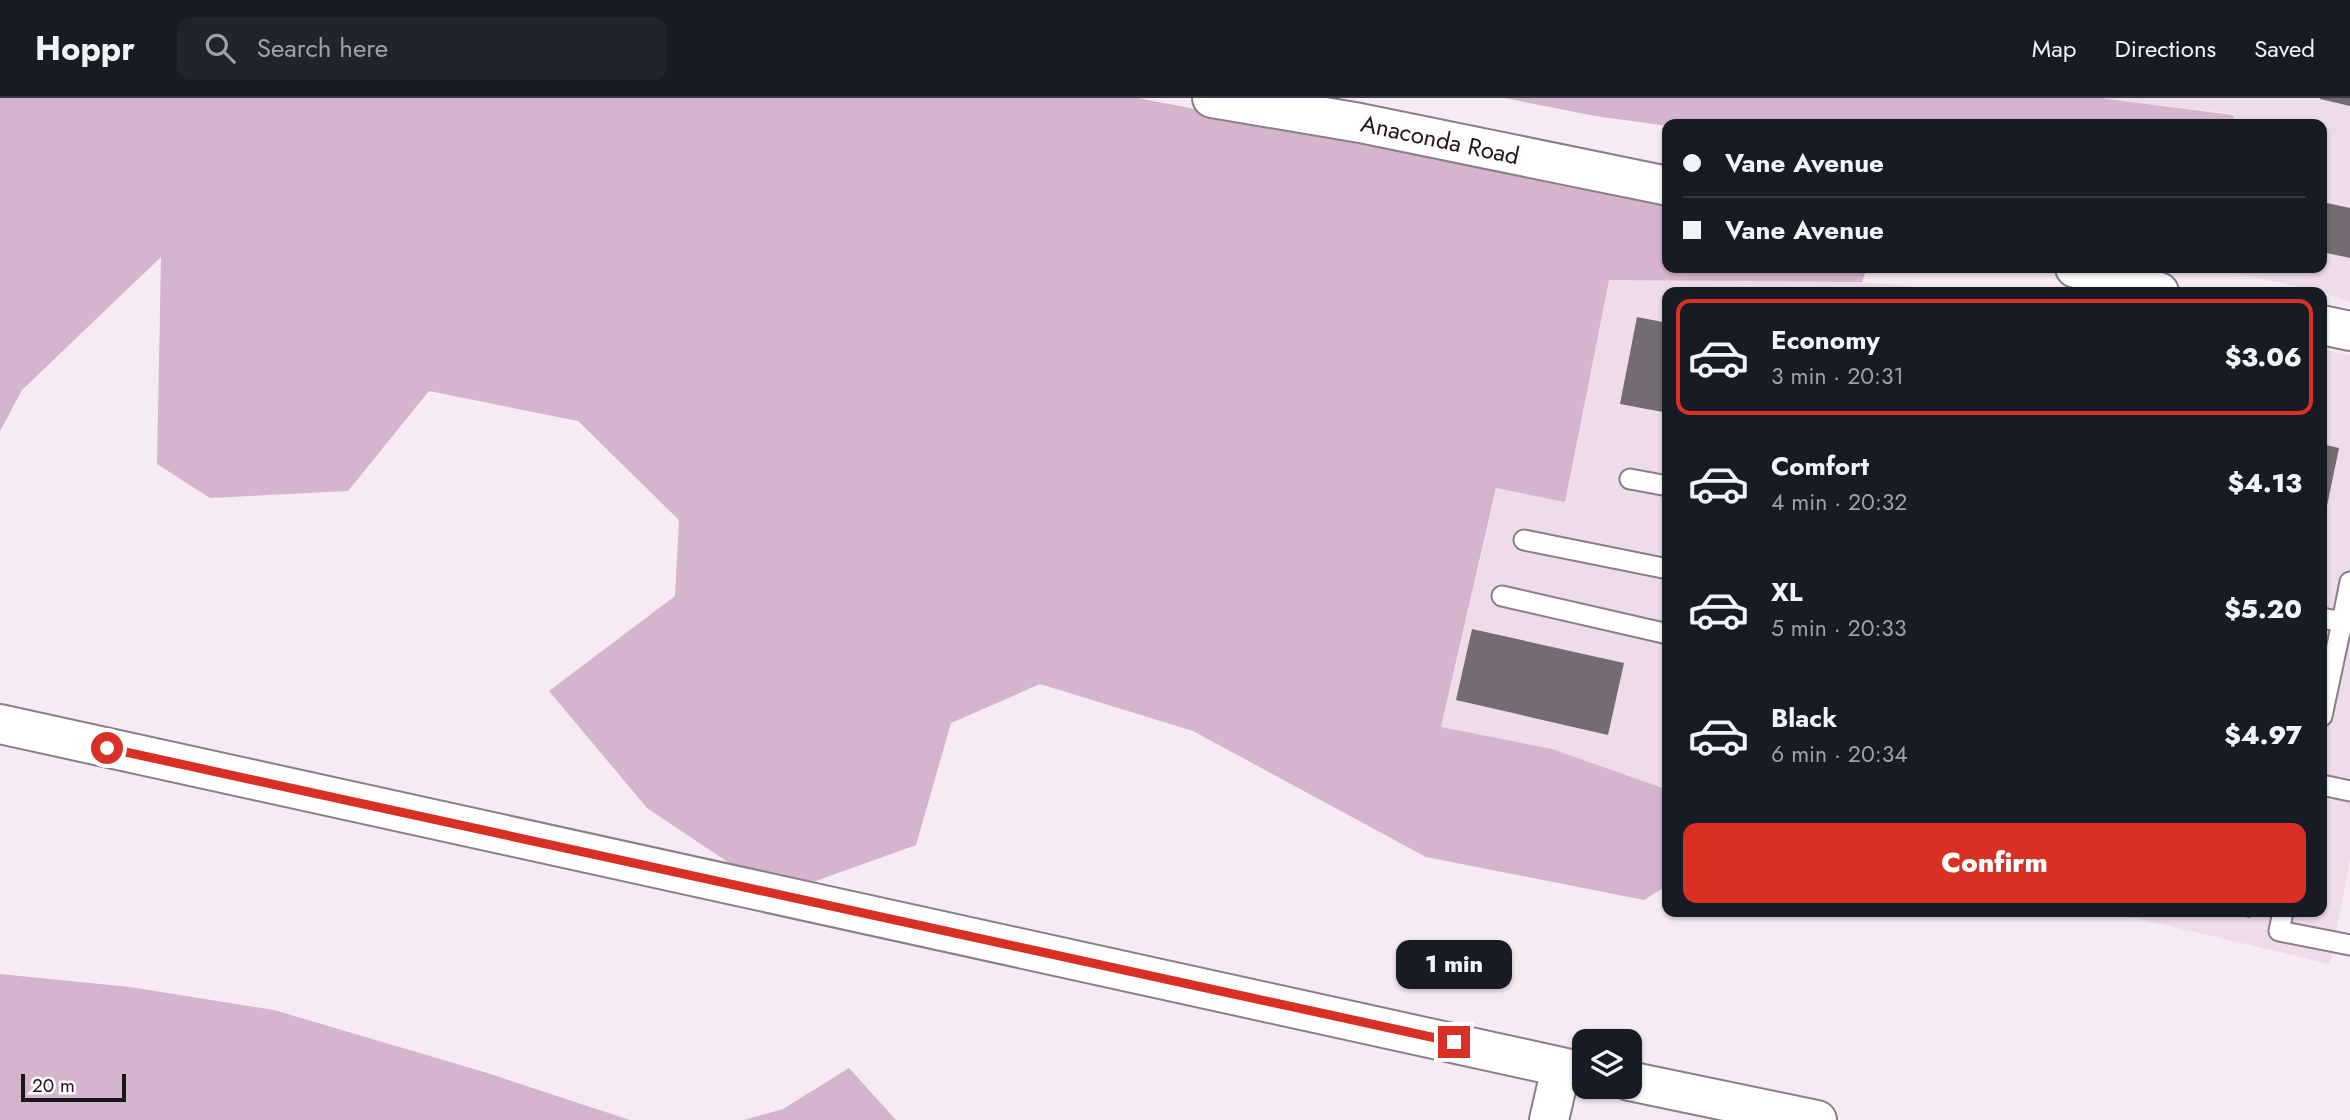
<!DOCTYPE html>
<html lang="en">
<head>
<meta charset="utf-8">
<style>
  :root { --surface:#171b24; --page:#20242c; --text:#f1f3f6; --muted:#9ea1a6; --line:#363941; --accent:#d93025 }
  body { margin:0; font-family:Jost,sans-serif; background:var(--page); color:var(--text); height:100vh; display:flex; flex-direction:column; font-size:26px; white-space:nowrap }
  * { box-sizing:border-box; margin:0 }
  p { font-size:23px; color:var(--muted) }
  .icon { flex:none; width:38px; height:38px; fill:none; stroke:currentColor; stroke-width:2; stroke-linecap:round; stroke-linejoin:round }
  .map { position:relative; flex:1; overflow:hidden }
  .panel { position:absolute; left:1662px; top:189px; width:665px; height:630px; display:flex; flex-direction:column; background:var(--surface); border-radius:14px; box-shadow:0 2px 5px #0004 }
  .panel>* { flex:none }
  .banner { position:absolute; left:1662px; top:21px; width:665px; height:154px; border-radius:14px; box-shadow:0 2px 5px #0004; display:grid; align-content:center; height:154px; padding:0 21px; background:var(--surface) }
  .buttons { position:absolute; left:1572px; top:931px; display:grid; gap:14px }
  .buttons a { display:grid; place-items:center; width:70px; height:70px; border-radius:14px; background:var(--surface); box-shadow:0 2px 5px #0004; font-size:35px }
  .scale { position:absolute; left:21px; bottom:18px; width:105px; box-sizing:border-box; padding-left:7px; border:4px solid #1b171a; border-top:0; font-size:19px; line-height:24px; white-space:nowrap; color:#1b171a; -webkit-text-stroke:5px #fefafd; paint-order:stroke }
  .end { position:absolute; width:32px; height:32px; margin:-16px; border:9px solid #d93025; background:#fff; box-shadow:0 0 0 4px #fff }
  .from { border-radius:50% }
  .bubble { position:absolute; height:49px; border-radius:14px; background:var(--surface); box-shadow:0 2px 5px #0004; font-size:23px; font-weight:800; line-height:49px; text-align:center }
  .banner b { display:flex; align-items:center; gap:24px; height:66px; font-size:26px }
  .banner b+b { border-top:2px solid var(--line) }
  .banner i { width:18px; height:18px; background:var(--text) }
  ul { padding:12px 0 0; list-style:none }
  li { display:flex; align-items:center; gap:21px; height:116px; margin:0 14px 10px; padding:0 7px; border:4px solid transparent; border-radius:14px }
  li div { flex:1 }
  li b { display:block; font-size:26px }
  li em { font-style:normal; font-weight:800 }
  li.current { border-color:var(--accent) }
  li>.icon { width:63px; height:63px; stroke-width:1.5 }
  .cta { display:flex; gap:14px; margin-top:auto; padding:14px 21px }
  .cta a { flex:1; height:80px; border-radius:14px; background:var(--accent); color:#fff; font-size:28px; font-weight:800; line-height:80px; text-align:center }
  header { display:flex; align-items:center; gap:42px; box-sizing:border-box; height:98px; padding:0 35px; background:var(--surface); border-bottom:2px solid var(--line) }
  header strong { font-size:33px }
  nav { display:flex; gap:38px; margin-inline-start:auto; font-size:24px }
  .search { width:490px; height:63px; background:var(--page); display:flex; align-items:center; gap:18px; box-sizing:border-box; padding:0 24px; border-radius:14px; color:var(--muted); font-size:26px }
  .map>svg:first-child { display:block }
</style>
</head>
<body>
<header>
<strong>Hoppr</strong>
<div class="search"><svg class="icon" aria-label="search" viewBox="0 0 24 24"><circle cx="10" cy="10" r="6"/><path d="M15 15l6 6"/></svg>Search here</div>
<nav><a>Map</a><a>Directions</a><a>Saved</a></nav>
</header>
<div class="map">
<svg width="2350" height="1022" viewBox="0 0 2350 1022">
  <rect width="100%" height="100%" fill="#f6eaf3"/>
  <path fill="#eedcea" d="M 2100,0 L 2350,0 L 2350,204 L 2322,194 L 2214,170 L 2322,170 L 2322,26 L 2236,26 L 2233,16 Z
    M 1617,136 L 1668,170 L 1897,187 L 1945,194 L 1668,194 L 1668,700 L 1440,635 L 1497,389 L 1565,403 Z
    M 2322,252 L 2350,257 L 2350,762 L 2330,866 L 2110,814 L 2322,814 Z"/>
  <path fill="#d5b5cd" d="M 0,0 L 1138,0 L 1668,102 L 1668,170 L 1867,170 L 1862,184 L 1609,182 L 1565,404 L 1496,390 L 1441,629 L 1552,651 L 1668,692 L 1668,787 L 1644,802 L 1426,759 L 1193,633 L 1040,586 L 951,625 L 916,747 L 777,797 L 647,710 L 549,593 L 675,498 L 679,422 L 578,323 L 429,293 L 348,393 L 210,400 L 157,366 L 161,159 L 22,292 L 0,333 Z
    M 1504,0 L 2100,0 L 2233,17 L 2236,26 L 1668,28 L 1595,18 Z
    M 0,876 L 130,889 L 274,912 L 484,974 L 630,1022 L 0,1022 Z
    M 849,970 L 896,1022 L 744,1022 L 783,1011 Z"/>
  <path fill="#756b73" d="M 2320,0 L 2350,0 L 2350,8 L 2320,1 Z
    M 2322,104 L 2350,110 L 2350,160 L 2322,154 Z
    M 1637,219 L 1668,225 L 1668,315 L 1620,306 Z
    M 2322,346 L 2339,350 L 2323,427 L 2322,427 Z
    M 1472,531 L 1624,565 L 1608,637 L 1456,602 Z
    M 2226,814 L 2251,814 L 2250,820 Z"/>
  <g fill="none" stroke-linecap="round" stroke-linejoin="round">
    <defs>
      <path id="lane" d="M 1630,381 L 1668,388
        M 1524,442 L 1668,471
        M 1502,498 L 1668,536
        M 2322,520 L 2342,524 L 2350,484
        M 2322,618 L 2342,524 L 2350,526
        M 2322,687 L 2350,693
        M 2283,814 L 2279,833 L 2350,847"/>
      <path id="street" d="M 1212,0 L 1360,25 L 1668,88
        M 2075,170 L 2121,180 L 2159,194
        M 2322,227 L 2350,233
        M 0,626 L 1584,974
        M 1629,983 L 1817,1022
        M 1549,1022 L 1561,970"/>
    </defs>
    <use href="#lane" stroke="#897f87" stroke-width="23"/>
    <use href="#street" stroke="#897f87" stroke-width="42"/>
    <use href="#lane" stroke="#fff" stroke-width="19"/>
    <use href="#street" stroke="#fff" stroke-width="38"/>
  </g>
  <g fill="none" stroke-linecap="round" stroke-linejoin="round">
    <path stroke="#d93025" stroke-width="9" d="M 107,650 L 1454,944"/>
  </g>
  <g text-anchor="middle" stroke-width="6" stroke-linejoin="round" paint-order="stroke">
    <g font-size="24" fill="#1b171a" stroke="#fefafd">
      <text transform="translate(1440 42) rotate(12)" y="8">Anaconda Road</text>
    </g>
  </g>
</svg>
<div class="buttons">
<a><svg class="icon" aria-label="layers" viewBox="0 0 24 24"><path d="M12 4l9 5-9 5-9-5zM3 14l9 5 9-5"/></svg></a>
</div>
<div class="scale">20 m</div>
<i class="end from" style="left:107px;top:650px"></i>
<i class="end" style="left:1454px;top:944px"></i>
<div class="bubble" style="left:1396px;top:842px;width:116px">1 min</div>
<div class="banner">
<b><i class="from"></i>Vane Avenue</b>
<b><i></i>Vane Avenue</b>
</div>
<section class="panel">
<ul>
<li class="current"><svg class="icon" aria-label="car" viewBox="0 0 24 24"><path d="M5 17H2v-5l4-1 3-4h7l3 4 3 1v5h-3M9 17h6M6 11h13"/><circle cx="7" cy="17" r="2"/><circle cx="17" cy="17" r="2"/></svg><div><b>Economy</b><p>3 min · 20:31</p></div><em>$3.06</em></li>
<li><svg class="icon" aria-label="car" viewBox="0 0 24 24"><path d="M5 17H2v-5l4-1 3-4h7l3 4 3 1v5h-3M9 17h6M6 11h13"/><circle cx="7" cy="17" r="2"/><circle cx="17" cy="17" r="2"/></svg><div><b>Comfort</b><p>4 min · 20:32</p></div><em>$4.13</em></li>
<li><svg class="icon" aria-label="car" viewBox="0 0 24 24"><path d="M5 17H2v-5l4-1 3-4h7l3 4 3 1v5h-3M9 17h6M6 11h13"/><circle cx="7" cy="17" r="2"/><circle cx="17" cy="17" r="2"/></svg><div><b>XL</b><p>5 min · 20:33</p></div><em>$5.20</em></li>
<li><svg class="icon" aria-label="car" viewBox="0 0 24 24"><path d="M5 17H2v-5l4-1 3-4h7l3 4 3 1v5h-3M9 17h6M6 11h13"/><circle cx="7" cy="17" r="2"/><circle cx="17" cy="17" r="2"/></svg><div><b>Black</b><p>6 min · 20:34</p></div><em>$4.97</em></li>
</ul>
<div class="cta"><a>Confirm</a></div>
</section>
</div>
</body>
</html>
